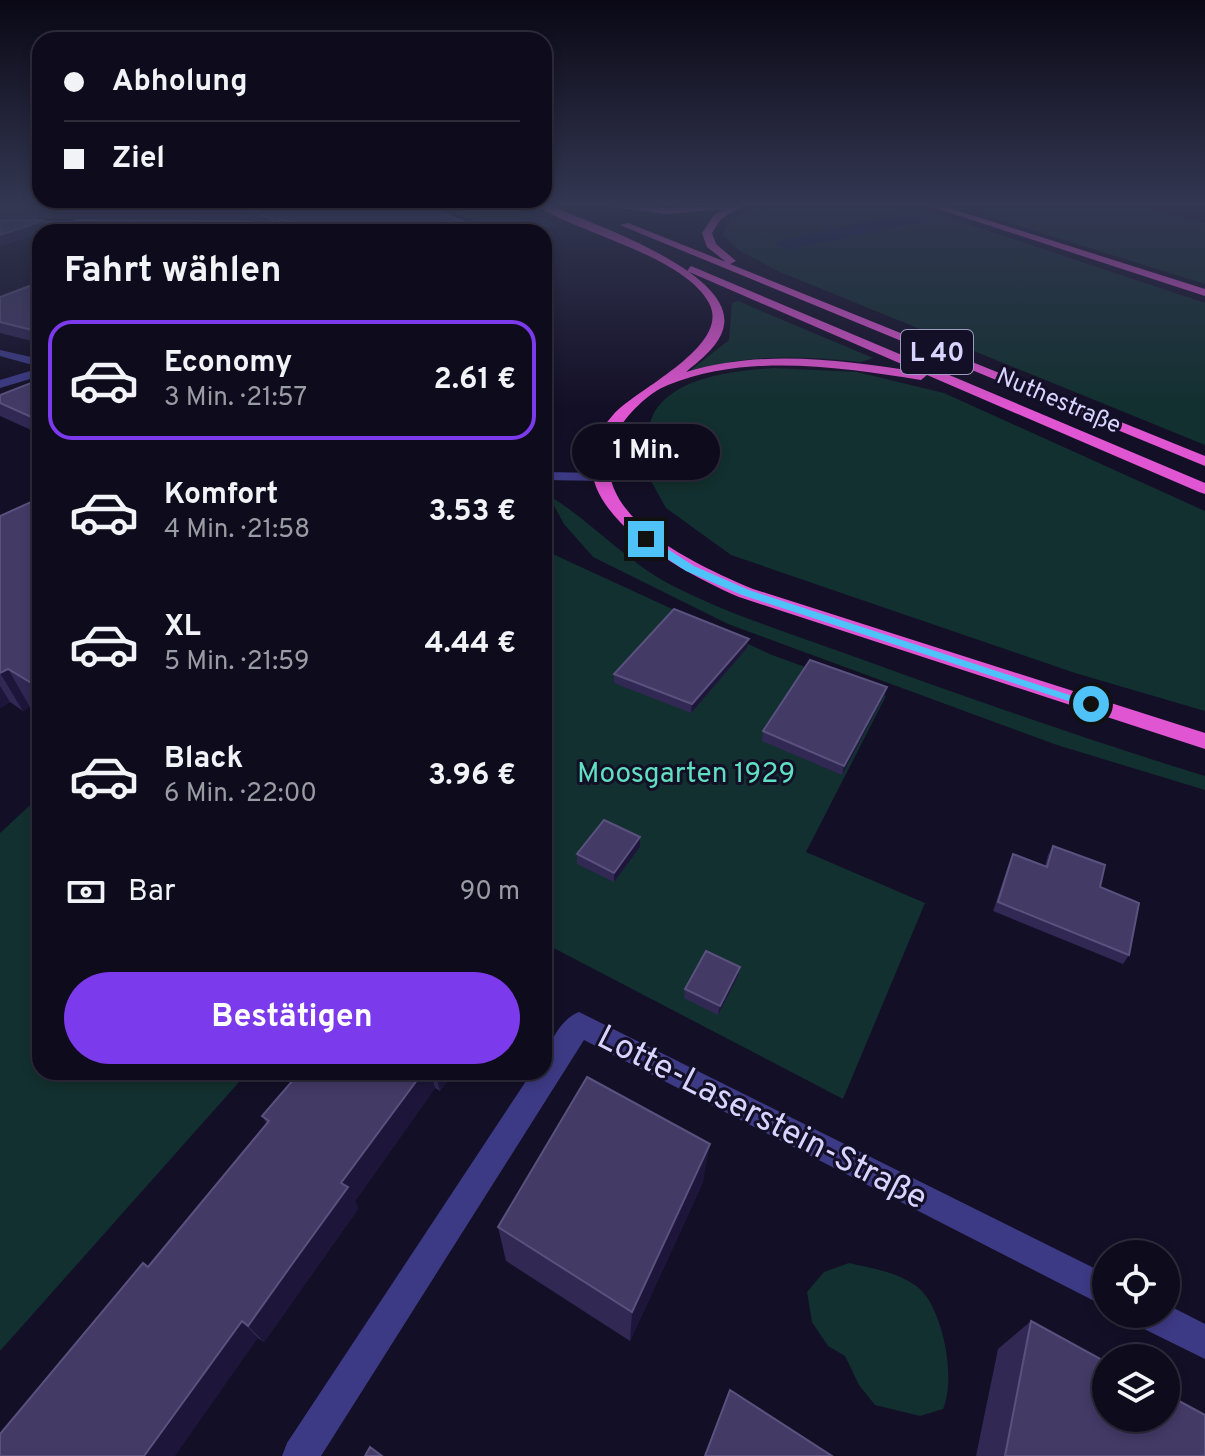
<!DOCTYPE html>
<html lang="de">
<head>
<meta charset="utf-8">
<style>
  :root { --surface:#0e0b1c; --page:#171425; --text:#f1f3f6; --muted:#9b9ba3; --line:#2e2b3b; --accent:#7c3aed }
  body { margin:0; font-family:Overpass,sans-serif; background:var(--page); color:var(--text); height:100vh; display:flex; flex-direction:column; font-size:30px; white-space:nowrap }
  * { box-sizing:border-box; margin:0 }
  p { font-size:26px; color:var(--muted) }
  .icon { flex:none; width:44px; height:44px; fill:none; stroke:currentColor; stroke-width:2; stroke-linecap:round; stroke-linejoin:round }
  .map { position:relative; flex:1; overflow:hidden }
  .side { position:absolute; left:32px; top:224px; width:520px; height:856px; display:flex; flex-direction:column; background:var(--surface); border-radius:24px; box-shadow:0 4px 12px #0003,0 0 0 2px var(--line) }
  .side>* { flex:none }
  .hud { position:absolute; left:32px; top:32px; width:520px; height:176px; border-radius:24px; box-shadow:0 4px 12px #0003,0 0 0 2px var(--line); display:grid; align-content:center; height:176px; padding:0 32px; background:var(--surface) }
  .buttons { position:absolute; left:1092px; top:1240px; display:grid; gap:16px }
  .buttons a { display:grid; place-items:center; width:88px; height:88px; border-radius:50%; background:var(--surface); box-shadow:0 4px 12px #0003,0 0 0 2px var(--line); font-size:40px }
  .end { position:absolute; width:36px; height:36px; margin:-18px; border:10px solid #4fc3f7; background:#111; box-shadow:0 0 0 4px #111 }
  .from { border-radius:50% }
  .bubble { position:absolute; height:56px; border-radius:28px; background:var(--surface); box-shadow:0 4px 12px #0003,0 0 0 2px var(--line); font-size:26px; font-weight:700; line-height:56px; text-align:center }
  .hud b { display:flex; align-items:center; gap:28px; height:76px; font-size:30px }
  .hud b+b { border-top:2px solid var(--line) }
  .hud i { width:20px; height:20px; background:var(--text) }
  ul { padding:0; list-style:none }
  li { display:flex; align-items:center; gap:24px; height:120px; margin:0 16px 12px; padding:0 16px; border:4px solid transparent; border-radius:24px }
  li div { flex:1 }
  li b { display:block; font-size:30px }
  li em { font-style:normal; font-weight:700 }
  li.active { border-color:var(--accent) }
  li>.icon { width:72px; height:72px; stroke-width:1.5 }
  h2 { padding:0 32px; font-size:36px; line-height:96px }
  .pay { display:flex; align-items:center; gap:20px; height:88px; padding:0 32px; font-size:30px }
  .pay p { margin-inline-start:auto }
  .cta { display:flex; gap:16px; margin-top:auto; padding:16px 32px }
  .cta a { flex:1; height:92px; border-radius:48px; background:var(--accent); color:#fff; font-size:32px; font-weight:700; line-height:92px; text-align:center }
  .map>svg:first-child { display:block }
</style>
</head>
<body>
<div class="map">
<svg width="1205" height="1456" viewBox="0 0 1205 1456">
  <rect width="100%" height="100%" fill="#130f26"/>
  <path fill="#12302f" d="M 436,205 L 511,205 L 558,226 C 504,233 485,227 436,205 Z
    M 766,205 L 911,205 L 1205,303 L 1205,445 L 780,272 L 740,251 L 723,235 L 731,218 Z
    M 952,205 L 1139,205 L 1205,223 L 1205,284 Z
    M 738,301 L 873,358 L 861,362 C 801,356 745,353 687,373 L 729,340 L 732,303 Z
    M 774,368 L 857,372 L 944,393 L 1205,511 L 1205,711 L 1075,673 L 731,555 L 666,508 L 641,463 C 645,447 647,422 657,408 C 682,375 737,371 774,368 Z
    M 548,495 C 593,522 627,563 675,587 C 737,618 807,639 872,663 C 983,703 1093,742 1205,776 L 1205,790 L 1057,745 L 728,624 L 593,557 L 564,524 Z
    M 544,550 L 772,655 L 886,696 L 806,852 L 925,903 L 843,1099 L 544,943 Z
    M 40,796 L 40,1072 L 248,1072 L 0,1351 L 0,833 Z
    M 849,1263 C 871,1268 902,1273 920,1289 C 944,1312 956,1380 943,1409 L 920,1416 L 875,1405 L 859,1385 L 845,1356 L 828,1346 L 812,1322 L 807,1292 L 824,1272 Z"/>
  <path fill="#0c2248" d="M 913,211 L 933,219 L 786,250 L 772,243 Z"/>
  <g fill="none" stroke-linecap="round" stroke-linejoin="round">
    <path fill="#3d3a85" fill-rule="evenodd" d="M 0,221 L 103,221 L 107,224 L 103,227 L 0,227 Z
      M 0,350 L 40,359 L 40,367 L 0,356 Z
      M 40,368 L 40,376 L 0,388 L 0,380 Z
      M 544,472 L 603,473 L 610,477 L 603,481 L 544,480 Z
      M 579,1012 L 1106,1274 L 1106,1307 L 584,1040 L 321,1456 L 282,1456 L 287,1443 L 532,1072 L 544,1072 C 544,1051 558,1020 579,1012 Z
      M 1166,1304 L 1205,1324 L 1205,1359 L 1138,1326 L 1133,1314 L 1166,1314 Z"/>
    <path fill="#e055d1" fill-rule="evenodd" d="M 536,205 L 549,205 C 588,222 733,271 724,325 C 721,345 700,360 686,372 C 763,349 842,360 920,372 L 687,271 L 691,266 L 1205,483 L 1205,494 L 1199,492 L 927,375 L 921,380 C 839,367 747,353 668,385 C 648,393 626,415 616,434 C 579,513 696,565 753,589 L 1205,733 L 1205,749 L 739,597 C 679,571 538,498 613,415 C 636,389 732,346 709,303 C 683,255 579,234 536,205 Z
      M 600,205 L 666,208 L 744,205 L 721,219 L 712,233 L 716,244 L 736,261 L 730,264 L 1205,456 L 1205,466 L 620,225 L 628,223 L 726,262 L 707,247 L 702,233 L 714,215 L 726,209 L 666,214 Z
      M 926,205 L 940,205 L 1205,289 L 1205,296 Z"/>
  </g>
  <path fill="#312854" d="M 0,205 L 425,205 L 486,232 L 289,232 L 251,219 L 0,218 Z
    M 40,282 L 40,343 L 0,333 L 0,297 Z
    M 40,383 L 40,434 L 0,416 L 0,395 Z
    M 40,498 L 40,713 L 30,707 L 23,711 L 10,702 L 0,708 L 0,516 Z
    M 747,648 L 691,713 L 614,683 L 614,674 Z
    M 887,687 L 884,696 L 842,775 L 762,741 L 763,731 Z
    M 640,837 L 640,847 L 614,882 L 577,864 L 577,854 Z
    M 1053,846 L 1100,887 L 1129,955 L 1123,964 L 993,911 L 1009,863 L 1013,854 L 1045,866 L 1048,855 Z
    M 740,967 L 738,976 L 718,1015 L 684,998 L 685,989 Z
    M 300,1072 L 454,1072 L 440,1091 L 435,1088 L 355,1201 L 358,1209 L 264,1342 L 148,1267 L 267,1124 L 262,1116 Z
    M 703,1182 L 630,1341 L 506,1261 L 498,1227 Z
    M 1031,1321 L 1205,1456 L 976,1456 L 998,1349 Z
    M 730,1390 L 832,1456 L 704,1456 Z"/>
  <path fill="#1d163a" d="M 280,219 L 283,230 L 281,232 L 273,232 Z
    M 45,220 L 49,230 L 40,232 L 40,233 L 0,247 L 0,235 Z
    M 749,639 L 747,648 L 691,713 L 692,704 Z
    M 8,669 L 30,707 L 23,711 L 0,673 Z
    M 40,676 L 40,700 L 30,682 Z
    M 0,686 L 10,702 L 0,708 Z
    M 887,687 L 884,696 L 842,775 L 844,766 Z
    M 640,837 L 640,847 L 614,882 L 614,873 Z
    M 740,967 L 738,976 L 718,1015 L 720,1006 Z
    M 423,1072 L 431,1072 L 435,1088 L 355,1201 L 358,1209 L 264,1342 L 248,1326 L 341,1183 Z
    M 435,1072 L 454,1072 L 440,1091 Z
    M 710,1144 L 703,1182 L 630,1341 L 632,1312 Z
    M 242,1321 L 258,1338 L 175,1456 L 144,1456 Z"/>
  <path fill="#433a66" stroke="#5a527e" stroke-width="2" d="M 0,205 L 425,205 L 486,232 L 319,232 L 280,219 L 273,232 L 80,232 L 76,220 L 247,221 L 271,225 L 274,220 L 249,209 L 0,208 Z
    M 0,220 L 45,220 L 0,235 Z
    M 40,282 L 40,332 L 0,322 L 0,297 Z
    M 36,381 L 40,383 L 40,421 L 0,403 L 0,395 Z
    M 40,498 L 40,676 L 30,682 L 8,669 L 0,673 L 0,516 Z
    M 674,609 L 749,639 L 692,704 L 614,674 Z
    M 810,660 L 887,687 L 844,766 L 763,731 Z
    M 604,820 L 640,837 L 614,873 L 577,854 Z
    M 1053,846 L 1105,865 L 1100,887 L 1139,903 L 1129,955 L 998,902 L 1013,854 L 1047,867 Z
    M 706,951 L 740,967 L 720,1006 L 685,989 Z
    M 300,1072 L 423,1072 L 341,1183 L 348,1187 L 290,1267 L 248,1326 L 242,1321 L 144,1456 L 0,1456 L 0,1434 L 143,1263 L 148,1267 L 269,1121 L 262,1116 Z
    M 587,1077 L 710,1144 L 632,1312 L 498,1227 Z
    M 1031,1321 L 1106,1362 L 1106,1418 L 1166,1418 L 1166,1394 L 1205,1415 L 1205,1456 L 1005,1456 Z
    M 730,1390 L 832,1456 L 705,1456 Z
    M 370,1447 L 382,1456 L 365,1456 Z"/>
  <linearGradient id="sky" x2="0" y2="1"><stop stop-color="#0a0815"/><stop offset="0.5" stop-color="#333752"/><stop offset="1" stop-color="#333752" stop-opacity="0"/></linearGradient>
  <rect width="1205" height="409" fill="url(#sky)"/>
  <path fill="#4fc3f7" d="M 642,537 L 649,537 L 694,566 L 749,590 L 1097,704 L 1087,707 L 742,595 L 686,571 L 642,542 Z"/>
  <g text-anchor="middle" stroke-width="6" stroke-linejoin="round" paint-order="stroke">
    <g font-size="24" fill="#d9d4ff" stroke="#130f26">
      <text transform="translate(1059 400) rotate(23)" y="8">Nuthestraße</text>
    </g>
    <rect fill="#130f26" stroke="#9e99be" stroke-width="2" x="901" y="330" width="72" height="44" rx="6"/>
    <g font-size="26" font-weight="bold" fill="#d9d4ff">
      <text x="937" y="361">L 40</text>
    </g>
    <g font-size="28" fill="#5fe0c0" stroke="#130f26">
      <text x="686" y="782">Moosgarten 1929</text>
    </g>
    <g font-size="34" fill="#d9d4ff" stroke="#130f26">
      <text transform="translate(763 1116) rotate(27)" y="12">Lotte-Laserstein-Straße</text>
    </g>
  </g>
</svg>
<div class="buttons">
<a><svg class="icon" aria-label="locate" viewBox="0 0 24 24"><circle cx="12" cy="12" r="6"/><path d="M12 2v4M12 18v4M2 12h4M18 12h4"/></svg></a>
<a><svg class="icon" aria-label="layers" viewBox="0 0 24 24"><path d="M12 4l9 5-9 5-9-5zM3 14l9 5 9-5"/></svg></a>
</div>
<i class="end from" style="left:1091px;top:704px"></i>
<i class="end" style="left:646px;top:539px"></i>
<div class="bubble" style="left:572px;top:424px;width:148px">1 Min.</div>
<div class="hud">
<b><i class="from"></i>Abholung</b>
<b><i></i>Ziel</b>
</div>
<section class="side">
<h2>Fahrt wählen</h2>
<ul>
<li class="active"><svg class="icon" aria-label="car" viewBox="0 0 24 24"><path d="M5 17H2v-5l4-1 3-4h7l3 4 3 1v5h-3M9 17h6M6 11h13"/><circle cx="7" cy="17" r="2"/><circle cx="17" cy="17" r="2"/></svg><div><b>Economy</b><p>3 Min. · 21:57</p></div><em>2.61 €</em></li>
<li><svg class="icon" aria-label="car" viewBox="0 0 24 24"><path d="M5 17H2v-5l4-1 3-4h7l3 4 3 1v5h-3M9 17h6M6 11h13"/><circle cx="7" cy="17" r="2"/><circle cx="17" cy="17" r="2"/></svg><div><b>Komfort</b><p>4 Min. · 21:58</p></div><em>3.53 €</em></li>
<li><svg class="icon" aria-label="car" viewBox="0 0 24 24"><path d="M5 17H2v-5l4-1 3-4h7l3 4 3 1v5h-3M9 17h6M6 11h13"/><circle cx="7" cy="17" r="2"/><circle cx="17" cy="17" r="2"/></svg><div><b>XL</b><p>5 Min. · 21:59</p></div><em>4.44 €</em></li>
<li><svg class="icon" aria-label="car" viewBox="0 0 24 24"><path d="M5 17H2v-5l4-1 3-4h7l3 4 3 1v5h-3M9 17h6M6 11h13"/><circle cx="7" cy="17" r="2"/><circle cx="17" cy="17" r="2"/></svg><div><b>Black</b><p>6 Min. · 22:00</p></div><em>3.96 €</em></li>
</ul>
<div class="pay"><svg class="icon" aria-label="cash" viewBox="0 0 24 24"><path d="M3 7h18v10H3z"/><circle cx="12" cy="12" r="2"/></svg>Bar<p>90 m</p></div>
<div class="cta"><a>Bestätigen</a></div>
</section>
</div>
</body>
</html>
